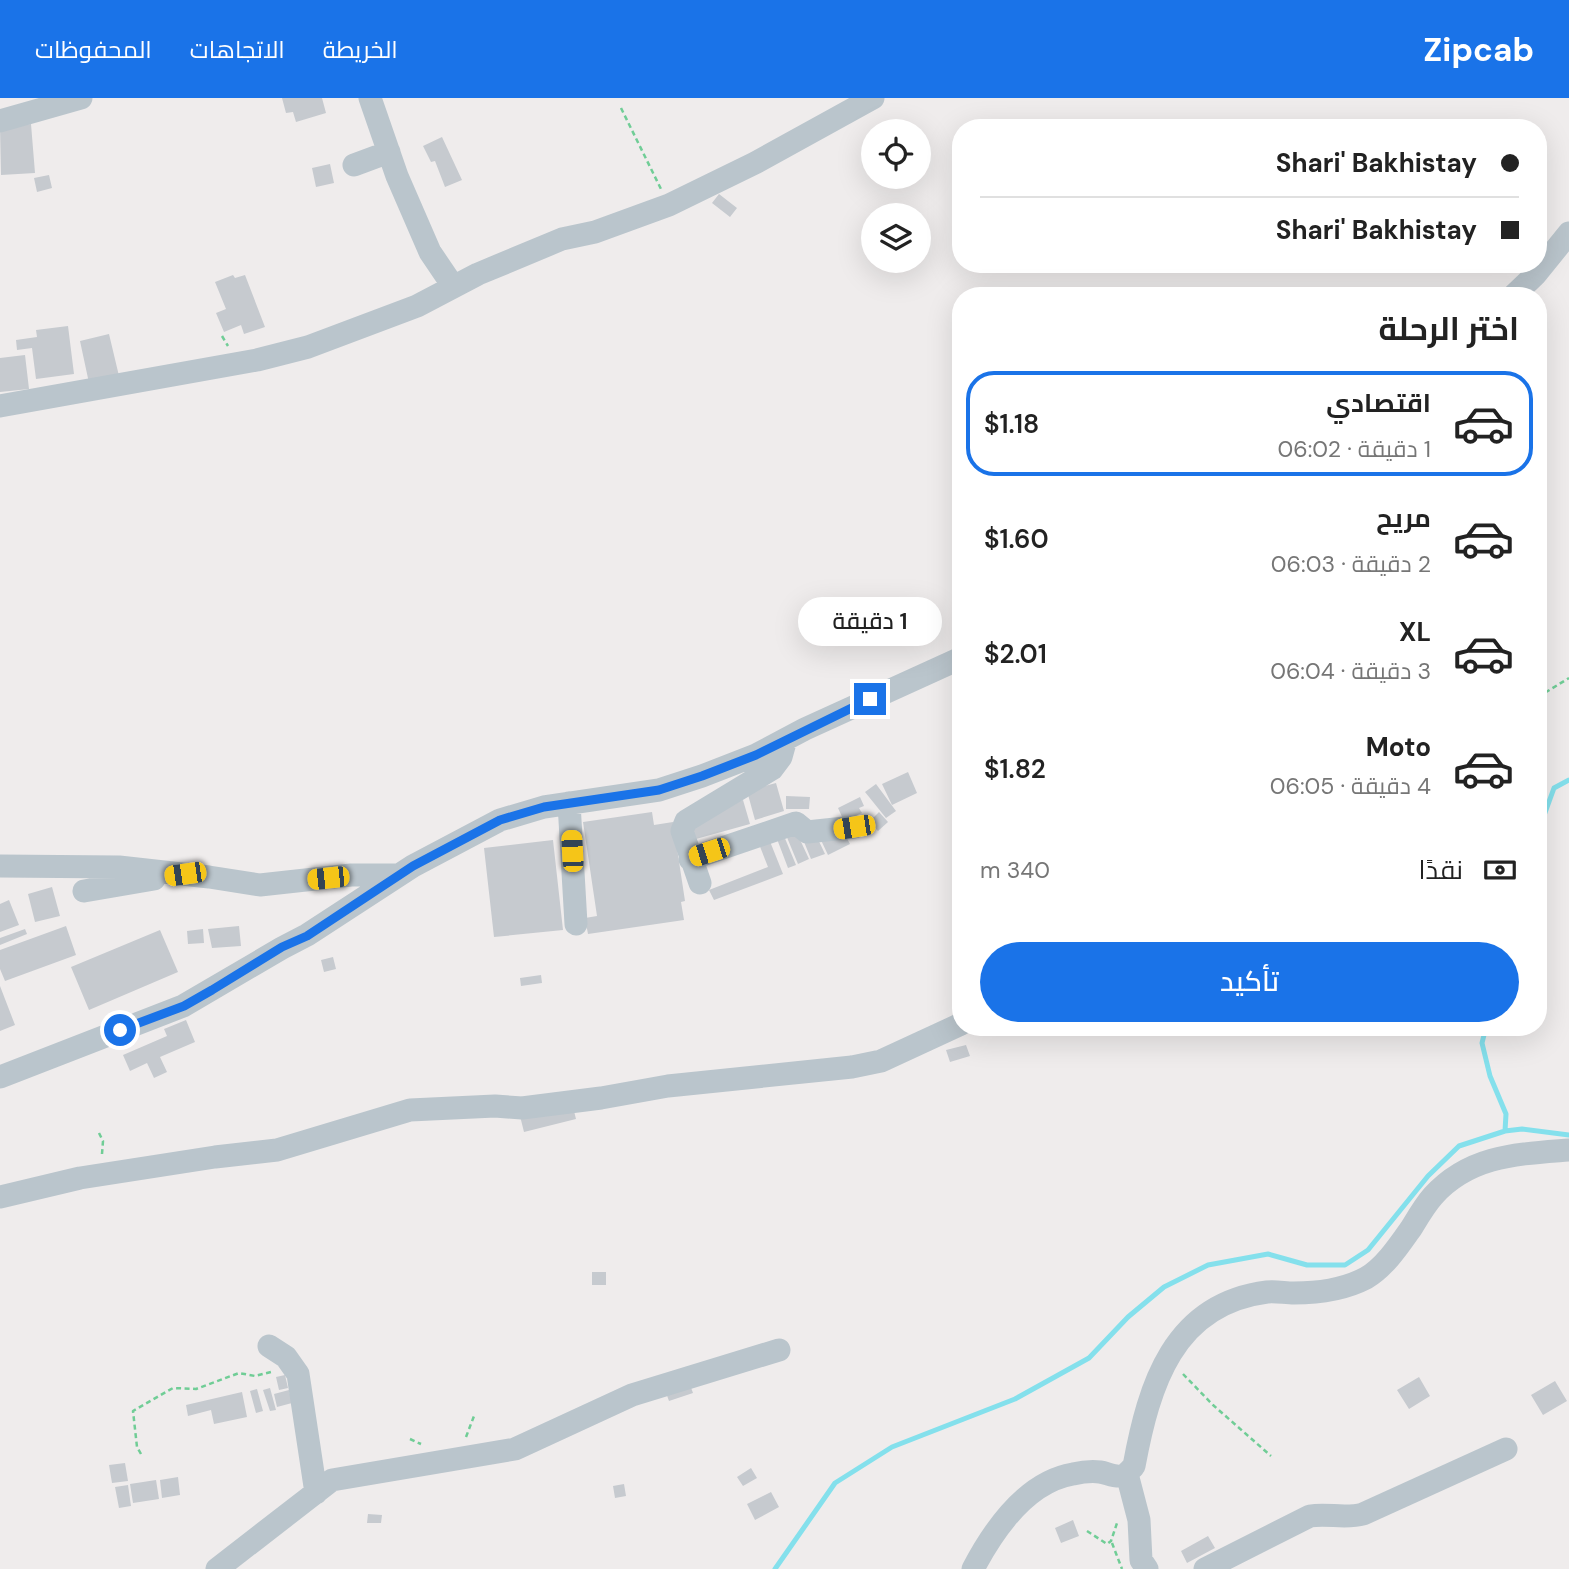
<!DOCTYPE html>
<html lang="ar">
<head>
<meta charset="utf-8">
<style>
  :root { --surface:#fff; --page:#f6f6f6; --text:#222; --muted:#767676; --line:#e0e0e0; --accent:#1a73e8 }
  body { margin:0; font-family:"DM Sans",Cairo,sans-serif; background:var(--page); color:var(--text); direction:rtl; height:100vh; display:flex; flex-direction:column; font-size:26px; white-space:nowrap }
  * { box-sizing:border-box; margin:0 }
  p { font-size:23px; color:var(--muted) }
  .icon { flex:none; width:38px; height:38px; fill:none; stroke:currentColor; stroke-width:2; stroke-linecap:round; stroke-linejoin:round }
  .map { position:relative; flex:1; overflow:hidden; direction:ltr }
  .sheet { position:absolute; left:952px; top:189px; width:595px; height:749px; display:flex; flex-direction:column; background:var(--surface); border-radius:28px; box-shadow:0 7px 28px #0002; direction:rtl }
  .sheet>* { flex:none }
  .banner { position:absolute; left:952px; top:21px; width:595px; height:154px; border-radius:28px; box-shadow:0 7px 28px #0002; direction:rtl; display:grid; align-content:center; height:154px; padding:0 28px; background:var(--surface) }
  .fabs { position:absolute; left:861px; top:21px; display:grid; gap:14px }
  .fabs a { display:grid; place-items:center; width:70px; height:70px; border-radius:50%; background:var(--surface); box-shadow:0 7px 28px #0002; font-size:35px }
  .end { position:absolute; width:32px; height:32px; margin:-16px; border:9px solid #1a73e8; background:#fff; box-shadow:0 0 0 4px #fff }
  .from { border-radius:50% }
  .bubble { position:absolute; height:49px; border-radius:24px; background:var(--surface); box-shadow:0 7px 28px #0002; font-size:23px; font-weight:600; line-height:49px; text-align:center; direction:rtl }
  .car { position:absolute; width:21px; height:42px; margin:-21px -10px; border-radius:9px; box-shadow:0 0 5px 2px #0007; background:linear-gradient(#f5c518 24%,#345 0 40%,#f5c518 0 76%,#345 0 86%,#f5c518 0) }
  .banner b { display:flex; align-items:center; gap:24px; height:66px; font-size:26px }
  .banner b+b { border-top:2px solid var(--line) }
  .banner i { width:18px; height:18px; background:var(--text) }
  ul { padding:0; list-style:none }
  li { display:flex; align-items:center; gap:21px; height:105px; margin:0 14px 10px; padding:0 14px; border:4px solid transparent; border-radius:28px }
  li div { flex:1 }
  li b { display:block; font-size:26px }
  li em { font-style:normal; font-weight:600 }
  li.selected { border-color:var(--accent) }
  li>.icon { width:63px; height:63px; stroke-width:1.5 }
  h2 { padding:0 28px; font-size:32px; line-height:84px }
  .pay { display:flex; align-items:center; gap:18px; height:77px; padding:0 28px; font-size:26px }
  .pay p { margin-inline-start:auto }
  .primary-button { display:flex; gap:14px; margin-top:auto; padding:14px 28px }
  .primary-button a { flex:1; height:80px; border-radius:42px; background:var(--accent); color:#fff; font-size:28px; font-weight:600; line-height:80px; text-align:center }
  header { display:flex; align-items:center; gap:42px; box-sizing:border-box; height:98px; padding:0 35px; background:var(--accent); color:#fff }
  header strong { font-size:33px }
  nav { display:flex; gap:38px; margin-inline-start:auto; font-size:24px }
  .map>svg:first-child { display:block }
</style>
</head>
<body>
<header>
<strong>Zipcab</strong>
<nav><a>الخريطة</a><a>الاتجاهات</a><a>المحفوظات</a></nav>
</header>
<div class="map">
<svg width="1569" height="1471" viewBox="0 0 1569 1471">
  <rect width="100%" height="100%" fill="#efecec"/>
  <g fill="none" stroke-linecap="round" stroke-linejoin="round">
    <path stroke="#84e0ec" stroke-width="5" d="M 1538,734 L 1554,690 L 1569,682
      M 1486,929 L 1482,945 L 1490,978 L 1506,1016 L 1505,1033
      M 775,1471 L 835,1385 L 892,1349 L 1015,1301 L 1089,1260 L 1128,1219 L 1164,1189 L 1208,1167 L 1268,1156 L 1307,1167 L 1345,1167 L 1368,1152 L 1428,1078 L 1459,1048 L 1505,1033 L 1522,1031 L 1569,1037"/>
  </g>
  <path fill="#c6cacf" d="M 282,0 L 322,0 L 326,15 L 296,24 L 293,14 L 286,15 Z
    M 31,26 L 35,75 L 1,77 L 0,29 Z
    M 442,39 L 462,82 L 445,89 L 435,63 L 431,64 L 423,48 Z
    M 330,66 L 334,85 L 316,89 L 312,70 Z
    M 49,77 L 52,90 L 37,94 L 34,80 Z
    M 719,96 L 737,110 L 730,119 L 712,105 Z
    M 233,177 L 235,180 L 245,177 L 265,229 L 244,236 L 241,227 L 224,234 L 216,215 L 226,211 L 215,184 Z
    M 68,228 L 74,276 L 36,281 L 32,250 L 17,252 L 16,242 L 37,239 L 36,232 Z
    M 109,236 L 119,278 L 89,285 L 80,243 Z
    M 25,257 L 29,291 L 0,294 L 0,260 Z
    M 908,674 L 917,695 L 892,707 L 882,686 Z
    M 776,685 L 784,713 L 755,722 L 747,693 Z
    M 876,686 L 896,713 L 886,720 L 865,694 Z
    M 786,698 L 810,699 L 809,711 L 786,711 Z
    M 860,699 L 864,708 L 859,710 L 862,715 L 844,723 L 838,710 Z
    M 743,702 L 750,726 L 696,741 L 690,722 L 709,712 Z
    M 652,714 L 654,727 L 673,724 L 685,803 L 681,804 L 684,822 L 588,836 L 585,820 L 597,818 L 583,724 Z
    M 879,714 L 888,724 L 878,733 L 869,724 Z
    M 796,733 L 809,761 L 798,766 L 786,737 Z
    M 843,733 L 850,746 L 828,757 L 820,740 Z
    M 800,734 L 816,737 L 825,756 L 811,761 Z
    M 784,738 L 796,767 L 788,770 L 777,741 Z
    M 769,741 L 783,776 L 714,802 L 709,792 L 768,769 L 759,746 Z
    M 553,742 L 563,832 L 494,839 L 484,750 Z
    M 52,789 L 60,818 L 35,824 L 28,796 Z
    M 9,802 L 19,827 L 0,834 L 0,806 Z
    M 66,828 L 76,857 L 5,883 L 0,871 L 0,852 Z
    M 239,828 L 241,848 L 212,850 L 208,831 Z
    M 25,831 L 27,836 L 0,847 L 0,840 Z
    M 203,831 L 204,845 L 188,846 L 187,833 Z
    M 160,832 L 178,874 L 89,912 L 71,869 Z
    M 333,859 L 336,871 L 324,874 L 321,862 Z
    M 541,877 L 542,885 L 521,888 L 520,880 Z
    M 0,888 L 15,927 L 0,933 Z
    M 186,922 L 195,944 L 160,959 L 167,974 L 154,980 L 147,965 L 130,973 L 123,957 L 167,938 L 164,931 Z
    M 966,947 L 970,958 L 950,964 L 946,952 Z
    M 572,1005 L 576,1021 L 524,1034 L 520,1018 Z
    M 592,1174 L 606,1174 L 606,1187 L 592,1187 Z
    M 285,1277 L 288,1290 L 279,1292 L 276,1279 Z
    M 1419,1279 L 1430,1298 L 1409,1311 L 1397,1292 Z
    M 1555,1283 L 1567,1303 L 1543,1317 L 1531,1297 Z
    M 689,1284 L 693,1295 L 669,1303 L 665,1292 Z
    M 270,1290 L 276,1312 L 270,1313 L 263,1292 Z
    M 257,1291 L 263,1313 L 256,1315 L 250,1293 Z
    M 289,1292 L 292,1305 L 277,1309 L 274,1296 Z
    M 242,1294 L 247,1319 L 214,1326 L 211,1312 L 188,1318 L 186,1307 Z
    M 125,1365 L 128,1383 L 112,1385 L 109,1367 Z
    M 751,1370 L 757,1380 L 743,1388 L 737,1379 Z
    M 178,1379 L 180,1397 L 162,1400 L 160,1382 Z
    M 156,1382 L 159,1401 L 133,1405 L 130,1386 Z
    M 624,1386 L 626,1398 L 615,1400 L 613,1388 Z
    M 128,1387 L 131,1408 L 119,1410 L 115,1389 Z
    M 771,1394 L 779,1409 L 755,1422 L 747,1406 Z
    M 368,1416 L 382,1417 L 381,1425 L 367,1425 Z
    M 1073,1422 L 1079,1438 L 1061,1445 L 1055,1430 Z
    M 1208,1438 L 1215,1450 L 1187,1465 L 1181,1453 Z"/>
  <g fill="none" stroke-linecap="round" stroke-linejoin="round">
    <path stroke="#70cd96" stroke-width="2.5" stroke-dasharray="5 3.5" stroke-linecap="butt" d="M 621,10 L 661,91
      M 222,238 L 228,248
      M 1538,599 L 1569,580
      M 99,1035 L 103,1043 L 102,1056
      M 1183,1276 L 1213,1307 L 1271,1358
      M 466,1339 L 474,1318
      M 410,1341 L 421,1346
      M 141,1356 L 137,1349 L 133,1313 L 173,1290 L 196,1291 L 239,1275 L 255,1278 L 271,1274
      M 1087,1433 L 1107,1446 L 1111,1443 L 1118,1422
      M 1112,1445 L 1122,1471"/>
    <path stroke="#bac5cc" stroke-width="23" d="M 370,0 L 397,78 L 430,154 L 453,188
      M 0,23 L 81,0
      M 354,67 L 389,54
      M 1513,198 L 1535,177 L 1569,135
      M 0,308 L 257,262 L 308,249 L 417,208 L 478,176 L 562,141 L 595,134 L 669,107 L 755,65 L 873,0
      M 569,705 L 576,826
      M 690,761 L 796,725 L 807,734 L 854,729
      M 0,768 L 119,769 L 209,779 L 260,787 L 351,777 L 398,777
      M 700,785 L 682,733 L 686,723 L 772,671 L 781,659 L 786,641
      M 84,793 L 154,781
      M 0,979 L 183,908 L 282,850 L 307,837 L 413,768 L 500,722 L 544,709 L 659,692 L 702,678 L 756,657 L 805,631 L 961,560
      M 0,1099 L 80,1080 L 215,1059 L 277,1052 L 410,1012 L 495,1008 L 522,1010 L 601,1000 L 668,988 L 852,969 L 881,963 L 961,926
      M 269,1248 L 286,1259 L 298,1276 L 316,1395
      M 1127,1376 L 1139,1422 L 1141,1462 L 1147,1471
      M 217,1471 L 332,1382 L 515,1351 L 632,1297 L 779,1252
      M 973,1471 C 994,1431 1026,1384 1073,1376 C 1082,1374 1091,1373 1100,1374 C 1107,1375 1114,1379 1121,1378 C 1127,1377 1130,1372 1134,1368 C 1149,1287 1173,1206 1267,1194 C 1276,1193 1285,1195 1294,1195 C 1317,1195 1345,1191 1366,1180 C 1385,1169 1400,1146 1412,1129 C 1418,1119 1425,1107 1433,1098 C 1470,1057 1518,1056 1569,1052
      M 1205,1471 L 1310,1418 C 1328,1415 1345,1421 1363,1416 L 1506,1351"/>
  </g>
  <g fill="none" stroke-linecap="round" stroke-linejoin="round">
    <path stroke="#1a73e8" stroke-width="9" d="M 120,932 L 184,908 L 212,892 L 282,849 L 307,838 L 413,768 L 500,722 L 544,709 L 659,692 L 702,678 L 756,657 L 870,601"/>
  </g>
</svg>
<div class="fabs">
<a><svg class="icon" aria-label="locate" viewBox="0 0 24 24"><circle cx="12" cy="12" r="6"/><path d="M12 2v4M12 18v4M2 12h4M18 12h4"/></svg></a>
<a><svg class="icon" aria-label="layers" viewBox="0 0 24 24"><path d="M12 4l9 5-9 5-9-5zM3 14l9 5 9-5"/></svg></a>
</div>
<i class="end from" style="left:120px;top:932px"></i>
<i class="end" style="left:870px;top:601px"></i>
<div class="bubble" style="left:798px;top:499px;width:144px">1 دقيقة</div>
<i class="car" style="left:854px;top:729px;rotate:261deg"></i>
<i class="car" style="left:572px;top:753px;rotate:357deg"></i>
<i class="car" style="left:709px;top:754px;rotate:252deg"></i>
<i class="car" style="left:185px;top:776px;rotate:262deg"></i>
<i class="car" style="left:328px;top:780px;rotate:264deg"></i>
<div class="banner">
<b><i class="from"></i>Shari' Bakhistay</b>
<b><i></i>Shari' Bakhistay</b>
</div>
<section class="sheet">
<h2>اختر الرحلة</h2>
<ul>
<li class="selected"><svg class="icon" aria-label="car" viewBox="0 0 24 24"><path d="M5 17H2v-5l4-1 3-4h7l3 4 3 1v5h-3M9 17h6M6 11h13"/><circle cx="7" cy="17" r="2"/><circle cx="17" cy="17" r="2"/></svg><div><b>اقتصادي</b><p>1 دقيقة · 06:02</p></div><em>$1.18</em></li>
<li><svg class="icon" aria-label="car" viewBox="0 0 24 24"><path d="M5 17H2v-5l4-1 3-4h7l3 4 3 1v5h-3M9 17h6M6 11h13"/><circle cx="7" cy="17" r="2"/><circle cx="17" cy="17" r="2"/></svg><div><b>مريح</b><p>2 دقيقة · 06:03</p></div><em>$1.60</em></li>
<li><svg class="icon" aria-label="car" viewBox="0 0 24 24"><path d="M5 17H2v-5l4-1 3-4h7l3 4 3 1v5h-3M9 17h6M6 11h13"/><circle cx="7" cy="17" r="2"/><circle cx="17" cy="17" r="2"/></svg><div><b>XL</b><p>3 دقيقة · 06:04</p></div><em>$2.01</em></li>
<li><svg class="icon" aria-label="car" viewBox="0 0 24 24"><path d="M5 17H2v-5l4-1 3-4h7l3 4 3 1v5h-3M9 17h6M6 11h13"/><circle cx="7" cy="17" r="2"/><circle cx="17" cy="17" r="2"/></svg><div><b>Moto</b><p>4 دقيقة · 06:05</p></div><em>$1.82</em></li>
</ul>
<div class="pay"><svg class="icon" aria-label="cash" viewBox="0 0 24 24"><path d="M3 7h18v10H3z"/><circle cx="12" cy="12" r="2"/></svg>نقدًا<p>340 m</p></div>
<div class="primary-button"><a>تأكيد</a></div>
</section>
</div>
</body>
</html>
